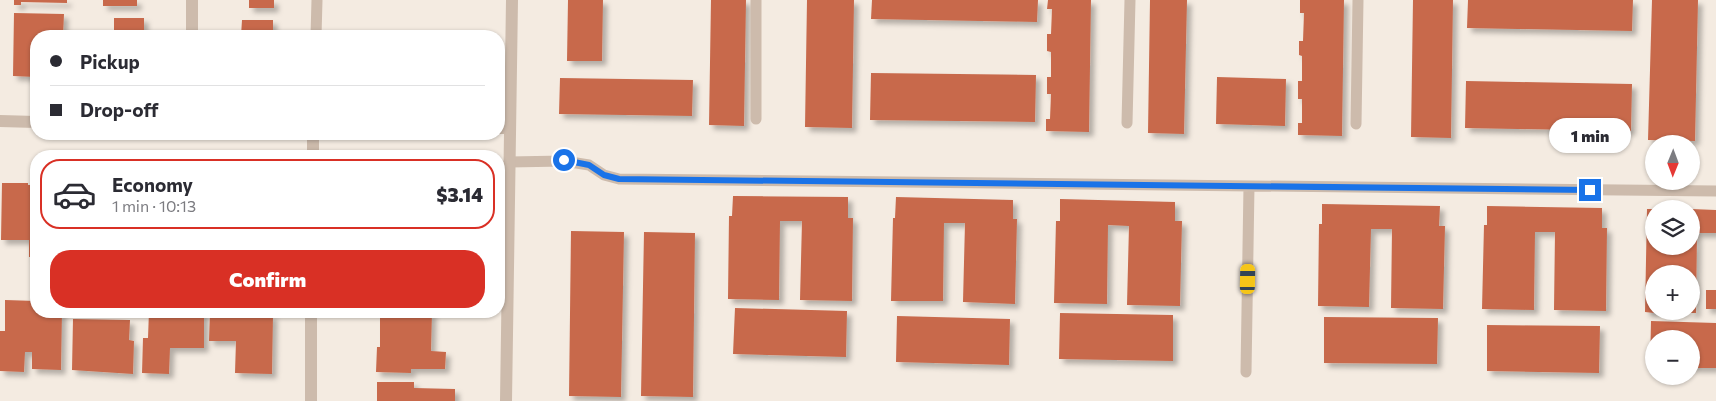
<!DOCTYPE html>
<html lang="en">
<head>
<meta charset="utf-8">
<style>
  :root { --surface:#fff; --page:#f7f7f7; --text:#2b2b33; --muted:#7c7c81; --line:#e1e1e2; --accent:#d93025 }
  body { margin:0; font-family:Commissioner,sans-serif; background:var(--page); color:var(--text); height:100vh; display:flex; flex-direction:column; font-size:19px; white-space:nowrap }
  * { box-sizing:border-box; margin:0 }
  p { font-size:16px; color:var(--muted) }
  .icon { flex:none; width:28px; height:28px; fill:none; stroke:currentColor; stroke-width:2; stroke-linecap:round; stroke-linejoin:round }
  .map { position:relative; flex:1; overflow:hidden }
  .drawer { position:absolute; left:30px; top:150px; width:475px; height:168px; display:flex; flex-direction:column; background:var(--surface); border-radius:20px; box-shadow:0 1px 4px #0004 }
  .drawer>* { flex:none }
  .hud { position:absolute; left:30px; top:30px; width:475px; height:110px; border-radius:20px; box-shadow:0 1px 4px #0004; display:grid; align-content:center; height:110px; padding:0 20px; background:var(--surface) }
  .needle { width:32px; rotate:181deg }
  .tools { position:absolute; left:1645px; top:135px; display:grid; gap:10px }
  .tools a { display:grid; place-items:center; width:55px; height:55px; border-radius:50%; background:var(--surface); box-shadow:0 1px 4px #0004; font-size:25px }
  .end { position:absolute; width:22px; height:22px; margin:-11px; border:6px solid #1a73e8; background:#fff; box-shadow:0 0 0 2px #fff }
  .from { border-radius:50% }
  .bubble { position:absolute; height:35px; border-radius:18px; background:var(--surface); box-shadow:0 1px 4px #0004; font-size:16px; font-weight:800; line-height:35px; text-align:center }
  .car { position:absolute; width:15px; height:30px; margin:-15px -8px; border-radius:6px; box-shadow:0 0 4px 1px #0007; background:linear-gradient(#f5c518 24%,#345 0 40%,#f5c518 0 76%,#345 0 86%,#f5c518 0) }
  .hud b { display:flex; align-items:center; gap:18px; height:48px; font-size:19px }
  .hud b+b { border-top:1px solid var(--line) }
  .hud i { width:12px; height:12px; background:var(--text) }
  ul { padding:9px 0 0; list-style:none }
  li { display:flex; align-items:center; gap:15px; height:70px; margin:0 10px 8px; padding:0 10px; border:2px solid transparent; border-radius:20px }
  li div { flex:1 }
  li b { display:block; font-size:19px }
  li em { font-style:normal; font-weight:800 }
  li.active { border-color:var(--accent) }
  li>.icon { width:45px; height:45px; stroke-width:1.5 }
  .action { display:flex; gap:10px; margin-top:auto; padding:10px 20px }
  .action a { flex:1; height:58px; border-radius:20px; background:var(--accent); color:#fff; font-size:20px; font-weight:800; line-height:58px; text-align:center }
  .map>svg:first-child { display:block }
</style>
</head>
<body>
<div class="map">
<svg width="1716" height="401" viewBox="0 0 1716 401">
  <defs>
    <filter id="shadow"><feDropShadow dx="4.5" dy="4.5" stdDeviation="2.5" flood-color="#0004"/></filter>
  </defs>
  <rect width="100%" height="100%" fill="#f4ebe1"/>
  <path fill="#c8694b" filter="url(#shadow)" d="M 14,0 L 67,0 L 67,3 L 21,2 L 21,5 L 14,5 Z
    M 103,0 L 137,0 L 137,6 L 103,6 Z
    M 249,0 L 274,0 L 274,8 L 249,8 Z
    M 568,0 L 603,0 L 602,61 L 567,61 Z
    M 711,0 L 746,0 L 744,126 L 709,125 Z
    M 807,0 L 854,0 L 852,128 L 805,127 Z
    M 872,0 L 1038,0 L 1037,22 L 871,19 Z
    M 1048,0 L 1091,0 L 1089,132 L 1046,131 L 1046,119 L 1050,119 L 1051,94 L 1047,94 L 1047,77 L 1051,77 L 1051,52 L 1047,51 L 1047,34 L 1051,34 L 1052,9 L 1047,9 Z
    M 1150,0 L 1187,0 L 1184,134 L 1148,133 Z
    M 1300,0 L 1344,0 L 1342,136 L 1298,135 L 1298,123 L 1302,123 L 1302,99 L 1298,99 L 1298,81 L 1302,81 L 1302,56 L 1299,55 L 1299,41 L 1303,41 L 1304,13 L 1300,13 Z
    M 1413,0 L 1453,0 L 1451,138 L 1411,137 Z
    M 1468,0 L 1633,0 L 1632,31 L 1467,28 Z
    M 1652,0 L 1698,0 L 1695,141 L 1648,140 Z
    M 14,13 L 64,14 L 63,36 L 36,36 L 36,77 L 13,76 Z
    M 114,18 L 144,18 L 144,36 L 114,36 Z
    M 242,20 L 273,20 L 273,36 L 241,36 Z
    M 871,73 L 1036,75 L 1035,122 L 870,120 Z
    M 1217,77 L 1286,79 L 1285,126 L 1216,124 Z
    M 560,78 L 693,80 L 692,116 L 559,114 Z
    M 1466,81 L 1632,84 L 1631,131 L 1465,128 Z
    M 2,183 L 28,183 L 28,185 L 35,185 L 36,257 L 29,257 L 29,240 L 1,240 Z
    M 733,196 L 848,197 L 848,218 L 853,218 L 852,301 L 800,300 L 802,221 L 780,221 L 779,300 L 728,299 L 729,216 L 732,216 Z
    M 896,197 L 1013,200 L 1013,219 L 1017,219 L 1015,304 L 963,302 L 965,223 L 944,223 L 943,301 L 891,301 L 893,218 L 895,218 Z
    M 1060,199 L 1175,202 L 1175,221 L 1182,221 L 1180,306 L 1127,305 L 1129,226 L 1108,225 L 1107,304 L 1054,303 L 1056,221 L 1060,221 Z
    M 1322,204 L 1440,206 L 1439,226 L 1445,226 L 1443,309 L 1391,308 L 1392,229 L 1371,229 L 1369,307 L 1318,306 L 1319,224 L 1322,224 Z
    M 1487,206 L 1602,208 L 1602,228 L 1607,228 L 1606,311 L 1554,310 L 1555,232 L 1535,232 L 1534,310 L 1482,309 L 1484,225 L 1487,225 Z
    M 1647,209 L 1654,209 L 1654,246 L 1691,246 L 1691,209 L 1716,210 L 1716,233 L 1697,233 L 1696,313 L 1672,313 L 1691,311 L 1691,274 L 1654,274 L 1654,313 L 1645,312 Z
    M 571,231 L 624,232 L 621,397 L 569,396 Z
    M 644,232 L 695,233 L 693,397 L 641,396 Z
    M 1706,290 L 1716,290 L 1716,309 L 1706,309 Z
    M 5,300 L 36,301 L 36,311 L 62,311 L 61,370 L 32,369 L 32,352 L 25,352 L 24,372 L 0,371 L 0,331 L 5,331 Z
    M 735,308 L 847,311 L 846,357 L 733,354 Z
    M 149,311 L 183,314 L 183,311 L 204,311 L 204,348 L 170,348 L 169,374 L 142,373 L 143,338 L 148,338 Z
    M 210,311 L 250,311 L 250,314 L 273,315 L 272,374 L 235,373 L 236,341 L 209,341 Z
    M 380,311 L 432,312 L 431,351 L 446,352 L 445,369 L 411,369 L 411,373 L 376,372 L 377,347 L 380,347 Z
    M 1060,313 L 1173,315 L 1173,361 L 1059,359 Z
    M 897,316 L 1010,319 L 1009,365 L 896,362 Z
    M 1324,317 L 1438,318 L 1437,364 L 1324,363 Z
    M 73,319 L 130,320 L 129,340 L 134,341 L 133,374 L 72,370 Z
    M 1651,321 L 1716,323 L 1716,368 L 1691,368 L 1691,339 L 1654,339 L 1654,367 L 1650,367 Z
    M 1487,325 L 1600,326 L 1599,373 L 1487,371 Z
    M 377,382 L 414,382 L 414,388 L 455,389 L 455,401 L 377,401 Z"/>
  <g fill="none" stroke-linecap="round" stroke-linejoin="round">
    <path stroke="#cdbbac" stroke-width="11" d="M 756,0 L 756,119
      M 316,36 L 317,0
      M 1127,123 L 1130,0
      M 1356,124 L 1358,0
      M 509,162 L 564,161 L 589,165 L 604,175 L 619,179 L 1716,191
      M 1246,372 L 1249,186"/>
    <path stroke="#cdbbac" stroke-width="12" d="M 192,36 L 192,0
      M 0,121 L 36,122
      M 499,128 L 510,128
      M 313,156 L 313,134
      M 311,401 L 311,311"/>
    <path stroke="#cdbbac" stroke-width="12" d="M 506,401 L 512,0"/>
  </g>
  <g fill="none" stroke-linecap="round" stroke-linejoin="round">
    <path stroke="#1a73e8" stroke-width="6" d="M 564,160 L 589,165 L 604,175 L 619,179 L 1590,190"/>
  </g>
</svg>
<div class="tools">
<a><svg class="needle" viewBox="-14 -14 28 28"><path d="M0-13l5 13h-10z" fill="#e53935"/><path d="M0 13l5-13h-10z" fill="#7c7c81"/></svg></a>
<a><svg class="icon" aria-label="layers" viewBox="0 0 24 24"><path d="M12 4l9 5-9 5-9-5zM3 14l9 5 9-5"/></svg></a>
<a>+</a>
<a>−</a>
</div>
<i class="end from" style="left:564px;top:160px"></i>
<i class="end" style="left:1590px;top:190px"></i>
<div class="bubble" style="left:1549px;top:118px;width:82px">1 min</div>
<i class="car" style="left:1248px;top:279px;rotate:1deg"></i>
<div class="hud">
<b><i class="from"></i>Pickup</b>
<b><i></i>Drop-off</b>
</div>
<section class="drawer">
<ul>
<li class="active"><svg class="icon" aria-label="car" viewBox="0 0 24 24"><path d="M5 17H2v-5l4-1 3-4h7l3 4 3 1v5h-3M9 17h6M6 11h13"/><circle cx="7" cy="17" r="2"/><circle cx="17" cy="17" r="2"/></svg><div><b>Economy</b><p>1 min · 10:13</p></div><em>$3.14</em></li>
</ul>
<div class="action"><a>Confirm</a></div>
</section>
</div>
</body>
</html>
